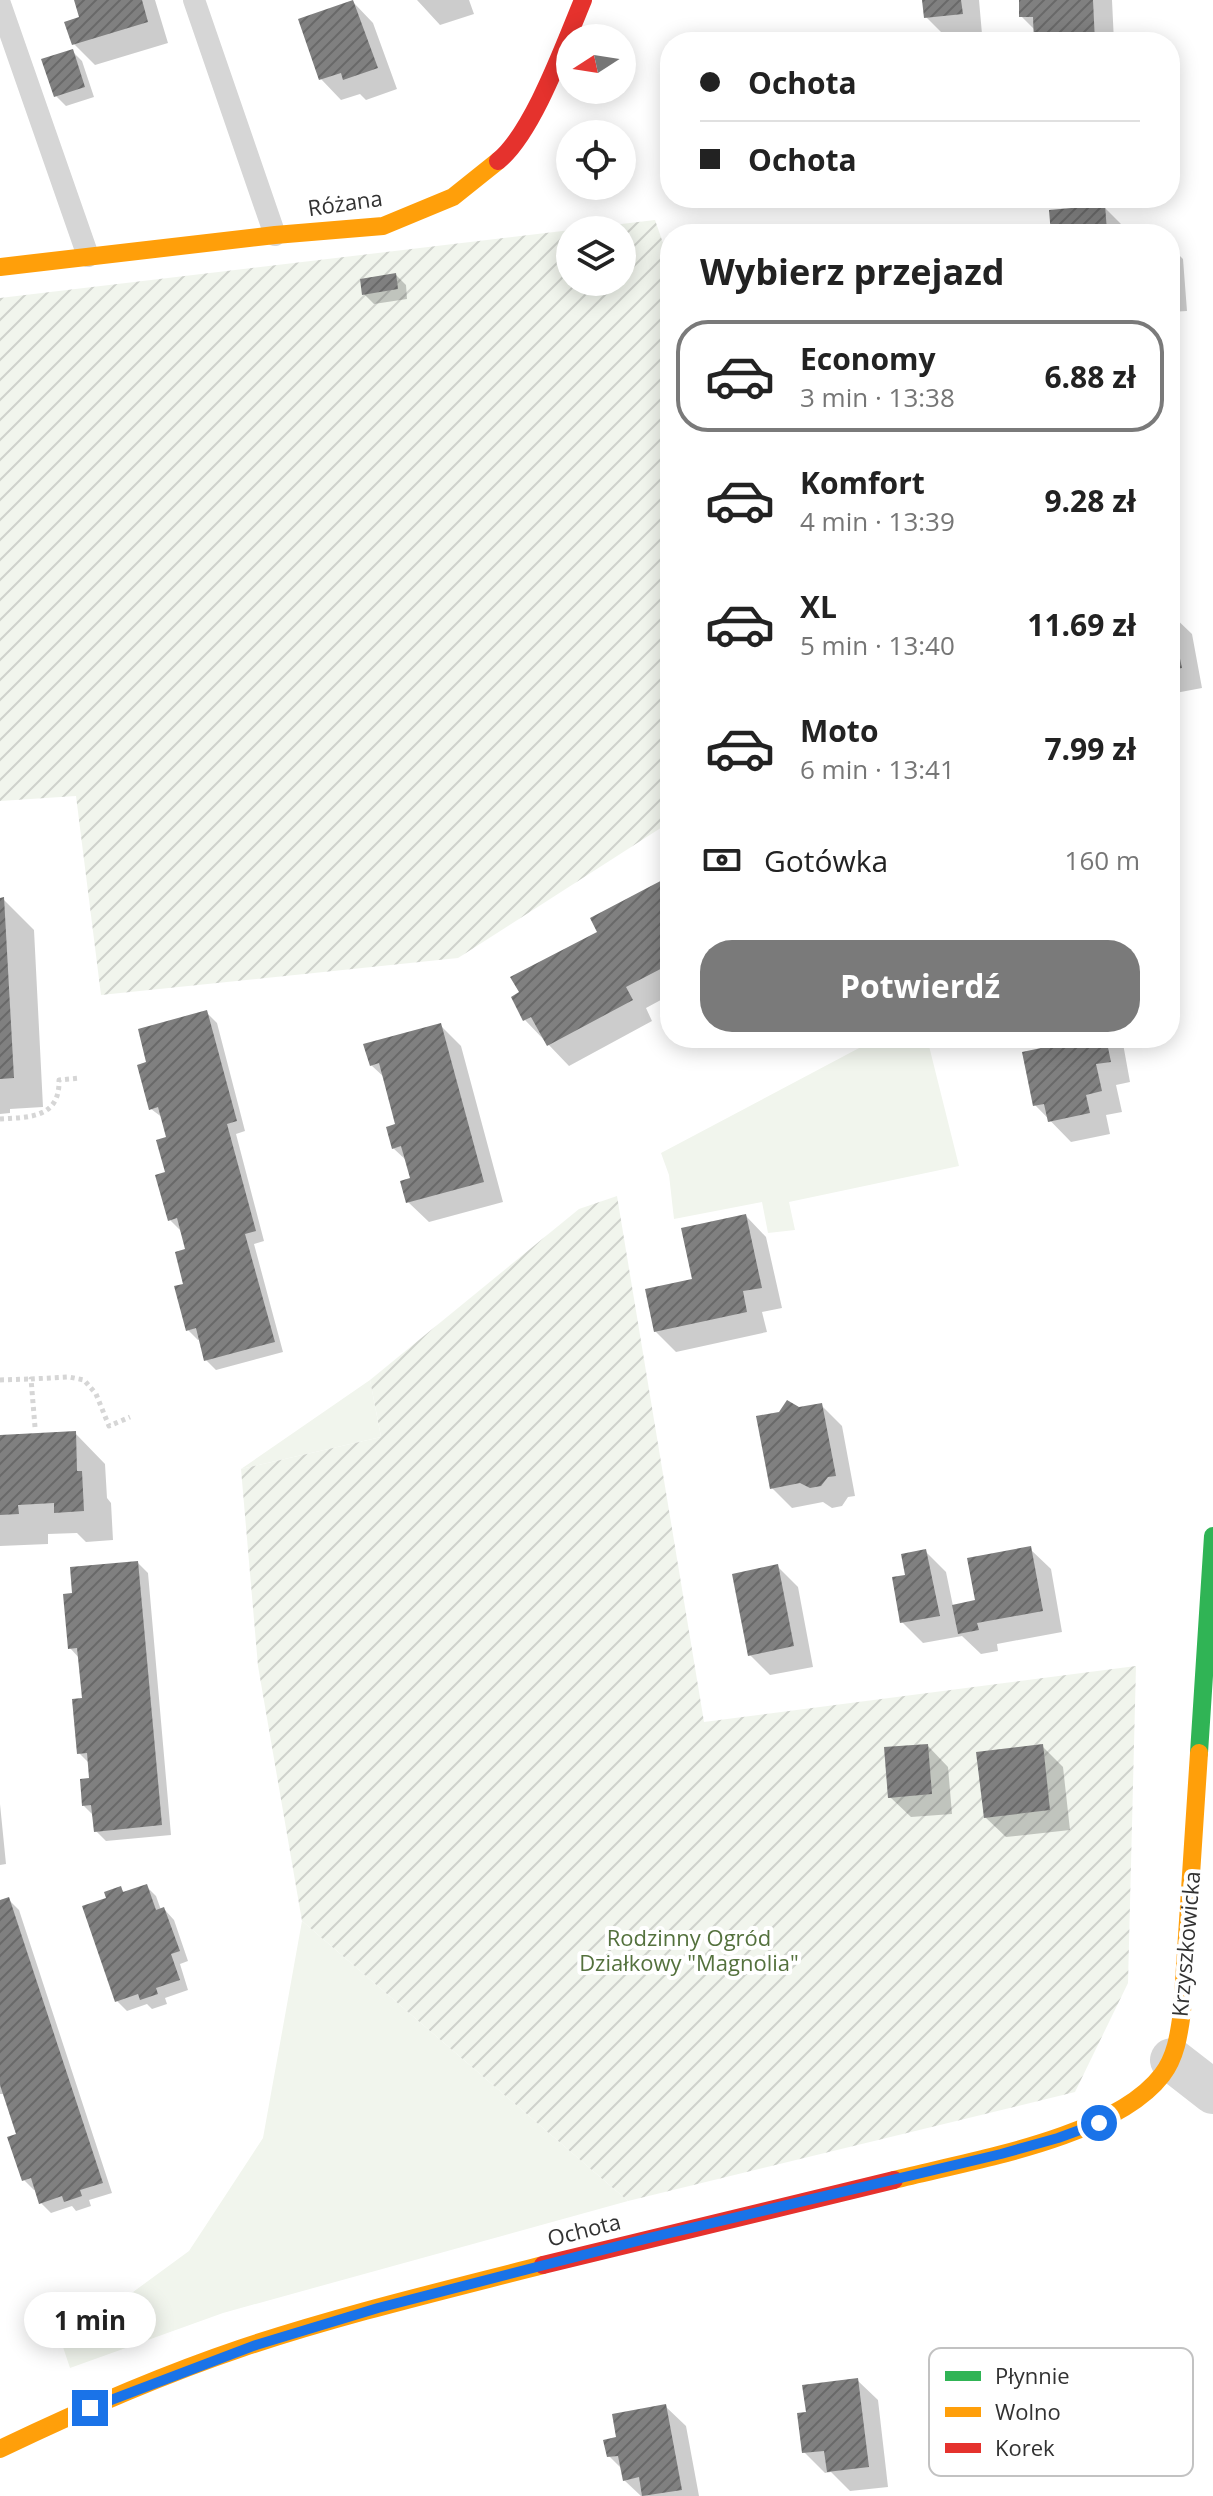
<!DOCTYPE html>
<html lang="pl">
<head>
<meta charset="utf-8">
<style>
  :root { --surface:#fff; --page:#f2f2f2; --text:#222; --muted:#767676; --line:#e0e0e0; --accent:#7a7a7a }
  body { margin:0; font-family:"Open Sans",sans-serif; background:var(--page); color:var(--text); height:100vh; display:flex; flex-direction:column; font-size:30px; white-space:nowrap }
  * { box-sizing:border-box; margin:0 }
  p { font-size:26px; color:var(--muted) }
  .icon { flex:none; width:44px; height:44px; fill:none; stroke:currentColor; stroke-width:2; stroke-linecap:round; stroke-linejoin:round }
  .map { position:relative; flex:1; overflow:hidden }
  .sheet { position:absolute; left:660px; top:224px; width:520px; height:824px; display:flex; flex-direction:column; background:var(--surface); border-radius:32px; box-shadow:0 4px 20px #0003 }
  .sheet>* { flex:none }
  .banner { position:absolute; left:660px; top:32px; width:520px; height:176px; border-radius:32px; box-shadow:0 4px 20px #0003; display:grid; align-content:center; height:176px; padding:0 40px; background:var(--surface) }
  .needle { width:52px; rotate:258deg }
  .fabs { position:absolute; left:556px; top:24px; display:grid; gap:16px }
  .fabs a { display:grid; place-items:center; width:80px; height:80px; border-radius:50%; background:var(--surface); box-shadow:0 4px 20px #0003; font-size:40px }
  .end { position:absolute; width:36px; height:36px; margin:-18px; border:10px solid #1a73e8; background:#fff; box-shadow:0 0 0 4px #fff }
  .from { border-radius:50% }
  .bubble { position:absolute; height:56px; border-radius:28px; background:var(--surface); box-shadow:0 4px 20px #0003; font-size:26px; font-weight:700; line-height:56px; text-align:center }
  .banner b { display:flex; align-items:center; gap:28px; height:76px; font-size:30px }
  .banner b+b { border-top:2px solid var(--line) }
  .banner i { width:20px; height:20px; background:var(--text) }
  ul { padding:0; list-style:none }
  li { display:flex; align-items:center; gap:24px; height:112px; margin:0 16px 12px; padding:0 24px; border:4px solid transparent; border-radius:32px }
  li div { flex:1 }
  li b { display:block; font-size:30px }
  li em { font-style:normal; font-weight:700 }
  li.on { border-color:var(--accent) }
  li>.icon { width:72px; height:72px; stroke-width:1.5 }
  h2 { padding:0 40px; font-size:36px; line-height:96px }
  .pay { display:flex; align-items:center; gap:20px; height:88px; padding:0 40px; font-size:30px }
  .pay p { margin-inline-start:auto }
  .button { display:flex; gap:16px; margin-top:auto; padding:16px 40px }
  .button a { flex:1; height:92px; border-radius:32px; background:var(--accent); color:#fff; font-size:32px; font-weight:700; line-height:92px; text-align:center }
  .map>svg:first-child { display:block }
</style>
</head>
<body>
<div class="map">
<svg width="1213" height="2496" viewBox="0 0 1213 2496">
  <defs>
    <pattern id="garden-furrows" width="10" height="10" patternUnits="userSpaceOnUse" patternTransform="scale(2)"><rect width="10" height="10" fill="#f1f5ed"/><path d="M-1 1l2-2M0 10L10 0M9 11l2-2" fill="none" stroke="#cfd2cc"/></pattern>
    <pattern id="building-hatch" width="6" height="6" patternUnits="userSpaceOnUse" patternTransform="scale(2)"><rect width="6" height="6" fill="#808080"/><path d="M-1 1l2-2M0 6l6-6M5 7l2-2" fill="none" stroke="#696969"/></pattern>
  </defs>
  <rect width="100%" height="100%" fill="#fff"/>
  <path fill="#f1f5ed" d="M 878,1038 L 927,1038 L 959,1166 L 789,1202 L 795,1230 L 768,1233 L 762,1202 L 674,1219 L 669,1175 L 661,1153 Z
    M 370,1380 L 381,1437 L 241,1469 Z
    M 302,1921 L 628,2201 L 223,2313 L 70,2368 L 62,2344 L 189,2251 L 263,2138 Z"/>
  <path fill="url(#garden-furrows)" fill-rule="evenodd" d="M 655,220 L 670,263 L 670,822 L 458,958 L 101,995 L 76,796 L 0,801 L 0,298 ZM 570,230 L 622,230 L 622,282 L 570,282 Z
    M 617,1196 L 704,1722 L 1136,1666 L 1128,1983 L 1075,2092 L 628,2201 L 302,1921 L 258,1666 L 241,1469 L 381,1437 L 370,1380 L 579,1209 Z"/>
  <path fill="#0003" d="M 76,0 L 155,0 L 168,43 L 95,65 L 74,44 L 82,18 Z
    M 417,0 L 469,0 L 474,14 L 440,25 Z
    M 924,0 L 979,0 L 982,34 L 947,38 L 926,17 Z
    M 1021,0 L 1112,0 L 1114,42 L 1036,42 L 1035,30 L 1021,16 Z
    M 353,2 L 373,23 L 397,89 L 366,100 L 360,94 L 341,100 L 321,79 Z
    M 72,51 L 82,61 L 94,97 L 66,106 L 56,96 Z
    M 1104,207 L 1125,228 L 1125,232 L 1133,231 L 1136,234 L 1053,234 Z
    M 1170,246 L 1183,259 L 1187,311 L 1170,312 Z
    M 396,275 L 406,285 L 407,299 L 374,304 L 364,294 Z
    M 1170,613 L 1192,634 L 1202,688 L 1170,694 Z
    M 670,878 L 670,995 L 646,1008 L 652,1021 L 569,1066 L 525,1020 L 600,932 Z
    M 3,899 L 34,930 L 43,1107 L 10,1109 L 10,1113 L 0,1114 L 0,900 Z
    M 207,1013 L 217,1023 L 245,1131 L 236,1134 L 264,1241 L 254,1244 L 283,1352 L 216,1370 L 206,1360 L 201,1339 L 198,1340 L 188,1330 L 186,1285 L 188,1250 L 180,1230 L 170,1220 L 167,1174 L 169,1139 L 163,1118 L 151,1109 L 149,1063 Z
    M 440,1025 L 461,1046 L 503,1202 L 429,1222 L 408,1202 L 412,1179 L 407,1161 L 393,1148 L 398,1126 L 385,1078 L 371,1065 Z
    M 1052,1038 L 1122,1038 L 1130,1082 L 1116,1085 L 1122,1112 L 1106,1115 L 1110,1134 L 1071,1142 L 1035,1105 L 1054,1048 Z
    M 746,1216 L 766,1237 L 782,1308 L 762,1312 L 767,1332 L 676,1352 L 655,1331 Z
    M 821,1405 L 842,1426 L 855,1496 L 848,1497 L 842,1506 L 832,1508 L 823,1502 L 792,1508 L 772,1488 Z
    M 75,1433 L 105,1464 L 107,1498 L 111,1503 L 113,1540 L 86,1542 L 77,1533 L 48,1534 L 48,1544 L 0,1546 L 0,1437 Z
    M 1030,1549 L 1051,1569 L 1062,1632 L 997,1644 L 998,1651 L 981,1654 L 962,1636 L 923,1643 L 902,1622 L 907,1576 L 925,1551 L 946,1572 L 953,1606 L 977,1602 Z
    M 138,1563 L 148,1573 L 171,1835 L 106,1841 L 96,1831 L 94,1816 L 84,1806 L 91,1780 L 90,1764 L 79,1753 L 84,1700 L 80,1659 L 70,1648 Z
    M 777,1566 L 798,1587 L 813,1667 L 770,1675 L 750,1655 Z
    M 928,1746 L 948,1767 L 952,1814 L 911,1817 L 890,1797 Z
    M 1042,1746 L 1063,1767 L 1070,1830 L 1006,1837 L 985,1817 Z
    M 0,1804 L 6,1864 L 0,1865 Z
    M 146,1886 L 156,1896 L 161,1910 L 164,1909 L 174,1920 L 188,1961 L 180,1964 L 188,1990 L 165,1998 L 167,2004 L 152,2009 L 147,2004 L 127,2011 L 117,2001 L 108,1899 L 120,1888 L 125,1893 Z
    M 9,1900 L 19,1910 L 112,2193 L 89,2200 L 91,2206 L 76,2211 L 72,2206 L 51,2213 L 41,2203 L 37,2189 L 34,2190 L 24,2180 L 19,2135 L 5,2094 L 0,2094 L 0,1903 Z
    M 1058,2368 L 1078,2389 L 1086,2436 L 1063,2440 L 1065,2447 L 1007,2457 L 1010,2474 L 987,2477 L 966,2456 L 964,2444 L 951,2431 L 1027,2369 L 1031,2373 Z
    M 857,2380 L 878,2400 L 888,2487 L 850,2491 L 831,2472 L 825,2473 L 804,2452 L 808,2414 Z
    M 665,2406 L 686,2426 L 699,2496 L 641,2496 L 624,2480 L 623,2470 L 609,2456 L 619,2439 Z"/>
  <path fill="url(#building-hatch)" d="M 74,0 L 142,0 L 148,22 L 72,45 L 64,22 L 79,17 Z
    M 353,0 L 378,68 L 343,80 L 341,73 L 319,80 L 298,19 Z
    M 922,0 L 961,0 L 963,14 L 924,18 Z
    M 1019,0 L 1093,0 L 1095,42 L 1034,42 L 1033,17 L 1019,17 Z
    M 73,49 L 85,87 L 54,97 L 41,59 Z
    M 1105,205 L 1107,231 L 1134,229 L 1134,234 L 1051,234 L 1049,210 Z
    M 396,273 L 398,289 L 362,295 L 360,279 Z
    M 1170,611 L 1182,668 L 1170,670 Z
    M 670,876 L 670,964 L 626,987 L 633,1000 L 547,1046 L 531,1017 L 523,1021 L 511,997 L 519,992 L 510,977 L 597,932 L 590,918 Z
    M 4,897 L 14,1078 L 0,1079 L 0,898 Z
    M 207,1010 L 237,1121 L 227,1124 L 256,1231 L 245,1234 L 275,1342 L 204,1361 L 196,1328 L 186,1331 L 174,1286 L 183,1284 L 175,1252 L 185,1249 L 177,1218 L 168,1221 L 155,1175 L 165,1172 L 156,1140 L 166,1137 L 158,1107 L 149,1110 L 137,1065 L 146,1062 L 138,1029 Z
    M 441,1023 L 484,1182 L 406,1203 L 400,1181 L 410,1178 L 401,1146 L 392,1149 L 386,1127 L 395,1124 L 379,1063 L 370,1066 L 363,1044 Z
    M 1050,1038 L 1106,1038 L 1111,1062 L 1096,1064 L 1102,1091 L 1086,1095 L 1090,1113 L 1048,1122 L 1044,1104 L 1033,1106 L 1022,1052 L 1051,1046 Z
    M 746,1214 L 762,1288 L 743,1291 L 747,1312 L 654,1332 L 645,1289 L 692,1279 L 681,1228 Z
    M 787,1400 L 799,1407 L 822,1403 L 836,1476 L 828,1477 L 821,1486 L 810,1488 L 800,1483 L 770,1489 L 756,1416 L 779,1412 Z
    M 76,1431 L 77,1471 L 82,1471 L 84,1511 L 54,1513 L 54,1503 L 18,1505 L 19,1514 L 0,1515 L 0,1435 Z
    M 1031,1546 L 1043,1611 L 977,1623 L 979,1630 L 958,1634 L 952,1605 L 975,1600 L 967,1558 Z
    M 926,1549 L 940,1616 L 900,1623 L 892,1577 L 905,1575 L 901,1554 Z
    M 138,1561 L 162,1825 L 94,1832 L 91,1805 L 82,1806 L 80,1779 L 89,1778 L 87,1753 L 77,1754 L 72,1699 L 82,1698 L 77,1648 L 68,1649 L 63,1594 L 72,1593 L 70,1567 Z
    M 778,1564 L 794,1646 L 748,1656 L 732,1574 Z
    M 928,1744 L 932,1794 L 888,1798 L 884,1747 Z
    M 1043,1744 L 1050,1810 L 984,1818 L 976,1752 Z
    M 147,1884 L 156,1910 L 164,1907 L 180,1951 L 171,1954 L 180,1980 L 156,1988 L 158,1994 L 140,2000 L 138,1994 L 115,2002 L 82,1906 L 106,1898 L 104,1892 L 121,1886 L 123,1892 Z
    M 9,1897 L 103,2183 L 80,2190 L 82,2196 L 64,2202 L 62,2196 L 39,2204 L 31,2178 L 22,2181 L 7,2137 L 16,2134 L 0,2085 L 0,1900 Z
    M 858,2378 L 869,2467 L 827,2472 L 824,2451 L 802,2453 L 797,2413 L 806,2412 L 802,2385 Z
    M 666,2404 L 682,2490 L 642,2496 L 639,2477 L 623,2481 L 618,2456 L 607,2457 L 603,2440 L 616,2437 L 612,2414 Z"/>
  <g fill="none" stroke-linecap="round" stroke-linejoin="round">
    <path stroke="#d6d6d6" stroke-width="5" stroke-dasharray="4 4" stroke-linecap="butt" d="M 0,1119 C 28,1117 60,1119 59,1080 L 80,1078
      M 0,1380 L 31,1379
      M 35,1427 L 31,1379 L 69,1377 L 84,1380 L 96,1394 L 109,1426 L 130,1417"/>
    <path stroke="#d6d6d6" stroke-width="22" d="M 194,0 L 275,235
      M 0,4 L 88,256"/>
    <path stroke="#d6d6d6" stroke-width="44" d="M 1172,2060 L 1213,2092"/>
    <path stroke="#30b455" stroke-width="18" d="M 1199,1753 L 1213,1536"/>
    <path stroke="#ff9f0a" stroke-width="18" d="M 0,267 L 275,235 L 383,226 L 453,197 L 498,161
      M 894,2180 C 968,2161 1114,2138 1162,2075 C 1176,2057 1179,2034 1182,2012 L 1199,1753
      M 0,2449 C 79,2411 159,2376 242,2348 C 341,2315 442,2291 543,2265"/>
    <path stroke="#e5322d" stroke-width="18" d="M 498,161 C 533,133 565,43 583,0
      M 543,2265 L 894,2180"/>
  </g>
  <g fill="none" stroke-linecap="round" stroke-linejoin="round">
    <path stroke="#1a73e8" stroke-width="10" d="M 90,2408 L 256,2345 L 378,2308 L 653,2237 L 1001,2154 L 1058,2138 L 1099,2123"/>
  </g>
  <g text-anchor="middle" stroke-width="8" stroke-linejoin="round" paint-order="stroke">
    <g font-size="22" fill="#323232" stroke="#fff">
      <text transform="translate(345 203) rotate(-8)" y="8">Różana</text>
      <text transform="translate(1186 1944) rotate(-85)" y="8">Krzyszkowicka</text>
      <text transform="translate(584 2230) rotate(-14)" y="8">Ochota</text>
    </g>
    <g font-size="22" fill="#54713d" stroke="#fff">
      <text x="689" y="1946">Rodzinny Ogród<tspan x="689" dy="25">Działkowy "Magnolia"</tspan></text>
    </g>
  </g>
  <rect x="929" y="2348" width="264" height="128" rx="12" fill="#fff" stroke="#c2c2c2" stroke-width="2"/>
  <rect x="945" y="2371" width="36" height="10" fill="#30b455"/>
  <rect x="945" y="2407" width="36" height="10" fill="#ff9f0a"/>
  <rect x="945" y="2443" width="36" height="10" fill="#e5322d"/>
  <g font-size="22" fill="#323232">
    <text x="995" y="2384">Płynnie</text>
    <text x="995" y="2420">Wolno</text>
    <text x="995" y="2456">Korek</text>
  </g>
</svg>
<div class="fabs">
<a><svg class="needle" viewBox="-14 -14 28 28"><path d="M0-13l5 13h-10z" fill="#e53935"/><path d="M0 13l5-13h-10z" fill="#767676"/></svg></a>
<a><svg class="icon" aria-label="locate" viewBox="0 0 24 24"><circle cx="12" cy="12" r="6"/><path d="M12 2v4M12 18v4M2 12h4M18 12h4"/></svg></a>
<a><svg class="icon" aria-label="layers" viewBox="0 0 24 24"><path d="M12 4l9 5-9 5-9-5zM3 14l9 5 9-5"/></svg></a>
</div>
<i class="end from" style="left:1099px;top:2123px"></i>
<i class="end" style="left:90px;top:2408px"></i>
<div class="bubble" style="left:24px;top:2292px;width:132px">1 min</div>
<div class="banner">
<b><i class="from"></i>Ochota</b>
<b><i></i>Ochota</b>
</div>
<section class="sheet">
<h2>Wybierz przejazd</h2>
<ul>
<li class="on"><svg class="icon" aria-label="car" viewBox="0 0 24 24"><path d="M5 17H2v-5l4-1 3-4h7l3 4 3 1v5h-3M9 17h6M6 11h13"/><circle cx="7" cy="17" r="2"/><circle cx="17" cy="17" r="2"/></svg><div><b>Economy</b><p>3 min · 13:38</p></div><em>6.88 zł</em></li>
<li><svg class="icon" aria-label="car" viewBox="0 0 24 24"><path d="M5 17H2v-5l4-1 3-4h7l3 4 3 1v5h-3M9 17h6M6 11h13"/><circle cx="7" cy="17" r="2"/><circle cx="17" cy="17" r="2"/></svg><div><b>Komfort</b><p>4 min · 13:39</p></div><em>9.28 zł</em></li>
<li><svg class="icon" aria-label="car" viewBox="0 0 24 24"><path d="M5 17H2v-5l4-1 3-4h7l3 4 3 1v5h-3M9 17h6M6 11h13"/><circle cx="7" cy="17" r="2"/><circle cx="17" cy="17" r="2"/></svg><div><b>XL</b><p>5 min · 13:40</p></div><em>11.69 zł</em></li>
<li><svg class="icon" aria-label="car" viewBox="0 0 24 24"><path d="M5 17H2v-5l4-1 3-4h7l3 4 3 1v5h-3M9 17h6M6 11h13"/><circle cx="7" cy="17" r="2"/><circle cx="17" cy="17" r="2"/></svg><div><b>Moto</b><p>6 min · 13:41</p></div><em>7.99 zł</em></li>
</ul>
<div class="pay"><svg class="icon" aria-label="cash" viewBox="0 0 24 24"><path d="M3 7h18v10H3z"/><circle cx="12" cy="12" r="2"/></svg>Gotówka<p>160 m</p></div>
<div class="button"><a>Potwierdź</a></div>
</section>
</div>
</body>
</html>
